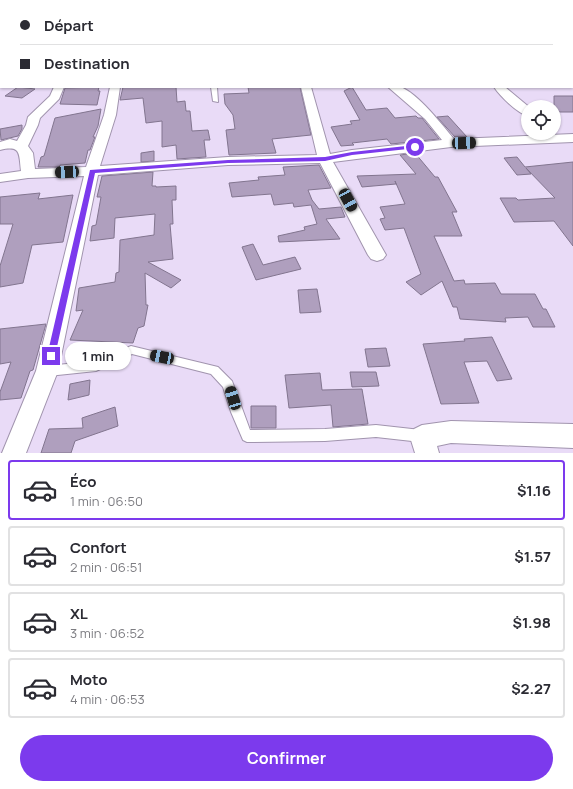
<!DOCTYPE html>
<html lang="fr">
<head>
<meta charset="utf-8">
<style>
  :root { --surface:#fff; --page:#f7f7f7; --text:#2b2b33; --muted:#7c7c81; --line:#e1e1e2; --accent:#7c3aed }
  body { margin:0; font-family:Manrope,sans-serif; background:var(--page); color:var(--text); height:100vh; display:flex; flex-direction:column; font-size:15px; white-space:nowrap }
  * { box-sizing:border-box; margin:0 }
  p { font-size:13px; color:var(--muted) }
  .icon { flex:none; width:22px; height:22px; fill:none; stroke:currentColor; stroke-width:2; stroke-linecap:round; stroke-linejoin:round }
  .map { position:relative; height:453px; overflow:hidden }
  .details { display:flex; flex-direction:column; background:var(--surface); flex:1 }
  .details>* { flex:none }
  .banner { position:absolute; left:0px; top:0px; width:573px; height:88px; box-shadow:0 1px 3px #0004; display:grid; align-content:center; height:88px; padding:0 20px; background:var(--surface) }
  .controls { position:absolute; left:521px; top:100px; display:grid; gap:8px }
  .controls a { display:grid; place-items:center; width:40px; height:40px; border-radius:50%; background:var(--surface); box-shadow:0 1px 3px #0004; font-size:20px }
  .end { position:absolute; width:18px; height:18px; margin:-9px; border:5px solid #7c3aed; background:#fff; box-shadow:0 0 0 2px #fff }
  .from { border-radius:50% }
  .bubble { position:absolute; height:28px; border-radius:14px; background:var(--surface); box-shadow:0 1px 3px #0004; font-size:13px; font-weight:700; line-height:28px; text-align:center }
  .car { position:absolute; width:12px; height:24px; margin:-12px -6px; border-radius:5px; box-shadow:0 0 3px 1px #0007; background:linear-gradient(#222 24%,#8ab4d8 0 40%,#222 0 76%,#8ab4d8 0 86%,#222 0) }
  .banner b { display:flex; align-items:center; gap:14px; height:38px; font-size:15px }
  .banner b+b { border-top:1px solid var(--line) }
  .banner i { width:10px; height:10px; background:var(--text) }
  ul { padding:7px 0 0; list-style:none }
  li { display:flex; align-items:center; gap:12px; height:60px; margin:0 8px 6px; padding:0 12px; border:2px solid var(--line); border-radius:4px }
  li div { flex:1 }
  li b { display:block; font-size:15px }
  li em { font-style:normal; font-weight:700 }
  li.selected { border-color:var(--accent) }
  li>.icon { width:36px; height:36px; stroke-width:1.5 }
  .action { display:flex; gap:8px; margin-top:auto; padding:8px 20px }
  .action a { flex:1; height:46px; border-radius:24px; background:var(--accent); color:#fff; font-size:16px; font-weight:700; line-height:46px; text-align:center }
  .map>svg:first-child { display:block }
</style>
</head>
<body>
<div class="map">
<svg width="573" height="453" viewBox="0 0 573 453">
  <rect width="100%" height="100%" fill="#e9dbf7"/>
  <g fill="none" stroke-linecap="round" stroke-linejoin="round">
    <path stroke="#97c1ce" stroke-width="2" d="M 114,1 L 117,0"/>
  </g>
  <path fill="#af9fbe" stroke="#82758f" d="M 18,87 L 35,89 L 22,98 L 5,96 Z
    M 99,87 L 98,91 L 100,91 L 97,105 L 60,104 L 65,88 Z
    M 123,87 L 176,87 L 177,102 L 185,101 L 186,111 L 190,111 L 192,131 L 208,130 L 210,140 L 204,140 L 206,157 L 177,159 L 176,145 L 162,147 L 162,121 L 146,123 L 143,98 L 120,100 Z
    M 248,87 L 300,87 L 311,135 L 272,139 L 276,153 L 229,155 L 226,130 L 235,129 L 233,115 L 225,104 L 224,94 L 249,93 Z
    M 352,87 L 366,110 L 387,108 L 395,118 L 416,116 L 418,118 L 422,118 L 439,139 L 391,144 L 387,139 L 352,143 L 354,145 L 341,146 L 331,127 L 352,124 L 350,121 L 360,120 L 344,91 Z
    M 554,96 L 573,96 L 573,112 L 554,112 Z
    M 101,109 L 98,126 L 93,137 L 95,137 L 90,150 L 88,150 L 85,163 L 60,165 L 60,167 L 38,167 L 41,157 L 44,156 L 55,118 Z
    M 448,116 L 467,137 L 455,137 L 437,117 Z
    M 22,125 L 22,129 L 18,136 L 1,140 L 0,129 Z
    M 154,151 L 154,161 L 141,162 L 141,153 Z
    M 415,153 L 435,177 L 438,177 L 457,212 L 452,212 L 462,236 L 434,236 L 454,281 L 464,280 L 465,284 L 495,283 L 501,294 L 535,294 L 543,309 L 546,309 L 555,327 L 533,327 L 528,317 L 505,318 L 506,322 L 460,319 L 457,307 L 453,307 L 442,281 L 421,295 L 406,282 L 421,274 L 404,228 L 385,230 L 380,219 L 385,218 L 380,207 L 405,204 L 395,181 L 396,184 L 362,187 L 357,176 L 416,174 L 400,155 Z
    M 517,157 L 525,167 L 573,162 L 573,246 L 554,221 L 514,222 L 500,198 L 516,198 L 518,200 L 555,198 L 526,168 L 531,174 L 517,175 L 504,158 Z
    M 319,165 L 331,188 L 308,190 L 312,200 L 319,209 L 341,207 L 345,217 L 326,219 L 340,239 L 279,242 L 278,236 L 305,230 L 304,227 L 317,224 L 311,205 L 294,207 L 293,203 L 274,205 L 271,194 L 232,197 L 229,183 L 259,180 L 258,177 L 285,175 L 283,167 Z
    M 153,172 L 152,186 L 156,186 L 156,187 L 176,186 L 176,200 L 172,200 L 173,224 L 170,224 L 173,259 L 148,262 L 181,280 L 171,288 L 145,273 L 146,305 L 148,305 L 144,326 L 138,328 L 133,343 L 70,340 L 83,310 L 76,311 L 79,288 L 115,282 L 116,273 L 119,272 L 120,240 L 154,235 L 155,214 L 115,218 L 114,238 L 90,241 L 92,226 L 96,225 L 101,197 L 97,197 L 102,176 Z
    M 40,193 L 38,199 L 73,195 L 63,242 L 32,245 L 23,283 L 0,287 L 0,266 L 13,224 L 0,224 L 0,197 Z
    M 253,244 L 263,265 L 295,257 L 301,269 L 256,280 L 242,247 Z
    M 317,289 L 321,312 L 300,313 L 298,290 Z
    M 46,324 L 33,370 L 30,371 L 21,398 L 0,400 L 0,392 L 11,362 L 0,364 L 0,329 Z
    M 492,337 L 512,379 L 497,381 L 487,361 L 464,362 L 479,403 L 441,404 L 423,344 L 465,341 L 464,339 Z
    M 386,348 L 390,366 L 368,367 L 365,349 Z
    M 350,372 L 376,372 L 379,386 L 352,387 Z
    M 320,373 L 322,390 L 362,389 L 368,424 L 333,427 L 331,405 L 289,408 L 285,375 Z
    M 90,380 L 89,395 L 68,400 L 70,384 Z
    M 251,406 L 276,406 L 276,428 L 251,428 Z
    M 115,407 L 118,426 L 75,441 L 71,453 L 41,453 L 49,429 L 83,428 L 82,418 Z"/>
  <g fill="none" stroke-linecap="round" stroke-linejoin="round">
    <defs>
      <path id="service" d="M 211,87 L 217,87 L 218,102 L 213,101 Z
        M 131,346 L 218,367 L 232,381 L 250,430 L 325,429 L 376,425 L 421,430 L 425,432 L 427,436 L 425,440 L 421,442 L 376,437 L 325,441 L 247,442 L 243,440 L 231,412 L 223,387 L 211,374 L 132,354 L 96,371 L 48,376 L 44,374 L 43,371 L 44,368 L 48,366 L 95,361 Z"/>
      <path id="minor" d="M 200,0 L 209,0 L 199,1 Z
        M 266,0 L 274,0 L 275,1 L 267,1 Z
        M 335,0 L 343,0 L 344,1 L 336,1 Z
        M 401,0 L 409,0 L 410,1 L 402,1 Z
        M 471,0 L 480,0 L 481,1 L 472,1 Z
        M 572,66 L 573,66 L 573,73 L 572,73 Z
        M 54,87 L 64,87 L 59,99 L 40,118 L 38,125 L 28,146 L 33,153 L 35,169 L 86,167 L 104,115 L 110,87 L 120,87 L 116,115 L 100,166 L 228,157 L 317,155 L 301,87 L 311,87 L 330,154 L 352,150 L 442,140 L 425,119 L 388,87 C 391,87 397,86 400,87 C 417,92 443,126 454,139 L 573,134 L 573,142 L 451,147 L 333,162 L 386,255 L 383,259 L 377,261 L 371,259 L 368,255 L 320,163 L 228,165 L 98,175 L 58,371 L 26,453 L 2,453 L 36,371 L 84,176 L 28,178 L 0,182 L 0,174 L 21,171 C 19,153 21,145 0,150 L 0,142 L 10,139 L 17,141 L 26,125 L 28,117 L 50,96 Z
        M 494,87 L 505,87 L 529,107 L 528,116 C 517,113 500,96 494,87 Z
        M 451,421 L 573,424 L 573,448 L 451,443 L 437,446 L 439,453 L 415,453 L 410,437 L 414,429 L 422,425 Z"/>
      <path id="trunk" d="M 25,0 L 40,0 L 25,1 Z
        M 0,4 L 1,4 L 1,10 L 0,10 Z"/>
    </defs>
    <use href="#service" stroke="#a194ae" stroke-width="2"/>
    <use href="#minor" stroke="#a194ae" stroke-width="2"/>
    <use href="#trunk" stroke="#fff" stroke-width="2"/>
    <use href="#service" fill="#fff" fill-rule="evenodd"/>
    <use href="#minor" fill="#fff" fill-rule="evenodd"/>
    <use href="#trunk" fill="#f8ccb8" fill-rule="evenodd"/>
  </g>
  <path fill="#7c3aed" d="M 415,145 L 418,147 L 417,148 L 352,155 L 325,161 L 228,163 L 95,173 L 55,356 L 54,359 L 48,359 L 47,356 L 90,170 L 228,160 L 325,157 L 352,152 Z"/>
</svg>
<div class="controls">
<a><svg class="icon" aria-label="locate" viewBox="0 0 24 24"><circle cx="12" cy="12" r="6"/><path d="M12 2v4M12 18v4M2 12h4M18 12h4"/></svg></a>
</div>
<i class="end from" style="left:415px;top:147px"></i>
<i class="end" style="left:51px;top:356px"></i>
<div class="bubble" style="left:65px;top:342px;width:66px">1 min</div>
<i class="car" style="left:464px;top:143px;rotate:88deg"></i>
<i class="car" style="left:67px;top:172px;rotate:267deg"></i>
<i class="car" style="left:348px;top:200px;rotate:152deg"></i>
<i class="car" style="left:162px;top:357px;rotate:281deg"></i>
<i class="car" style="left:233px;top:398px;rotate:343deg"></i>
<div class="banner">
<b><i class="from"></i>Départ</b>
<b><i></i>Destination</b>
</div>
</div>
<section class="details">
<ul>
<li class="selected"><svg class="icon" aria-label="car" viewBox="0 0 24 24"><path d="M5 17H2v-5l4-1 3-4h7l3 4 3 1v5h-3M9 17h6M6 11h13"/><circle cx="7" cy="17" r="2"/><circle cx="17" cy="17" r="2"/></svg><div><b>Éco</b><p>1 min · 06:50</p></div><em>$1.16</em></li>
<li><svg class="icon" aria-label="car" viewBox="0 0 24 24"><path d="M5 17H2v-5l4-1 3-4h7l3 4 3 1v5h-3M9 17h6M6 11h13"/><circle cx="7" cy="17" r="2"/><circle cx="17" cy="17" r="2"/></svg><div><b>Confort</b><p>2 min · 06:51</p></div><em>$1.57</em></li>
<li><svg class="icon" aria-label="car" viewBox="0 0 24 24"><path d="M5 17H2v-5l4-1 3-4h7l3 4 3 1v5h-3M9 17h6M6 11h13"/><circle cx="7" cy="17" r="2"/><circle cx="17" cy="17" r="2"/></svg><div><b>XL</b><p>3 min · 06:52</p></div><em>$1.98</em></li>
<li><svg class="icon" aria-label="car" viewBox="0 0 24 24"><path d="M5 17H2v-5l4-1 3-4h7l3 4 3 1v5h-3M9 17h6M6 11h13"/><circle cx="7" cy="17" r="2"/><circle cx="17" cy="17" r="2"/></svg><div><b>Moto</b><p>4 min · 06:53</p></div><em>$2.27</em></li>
</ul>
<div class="action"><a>Confirmer</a></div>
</section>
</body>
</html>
